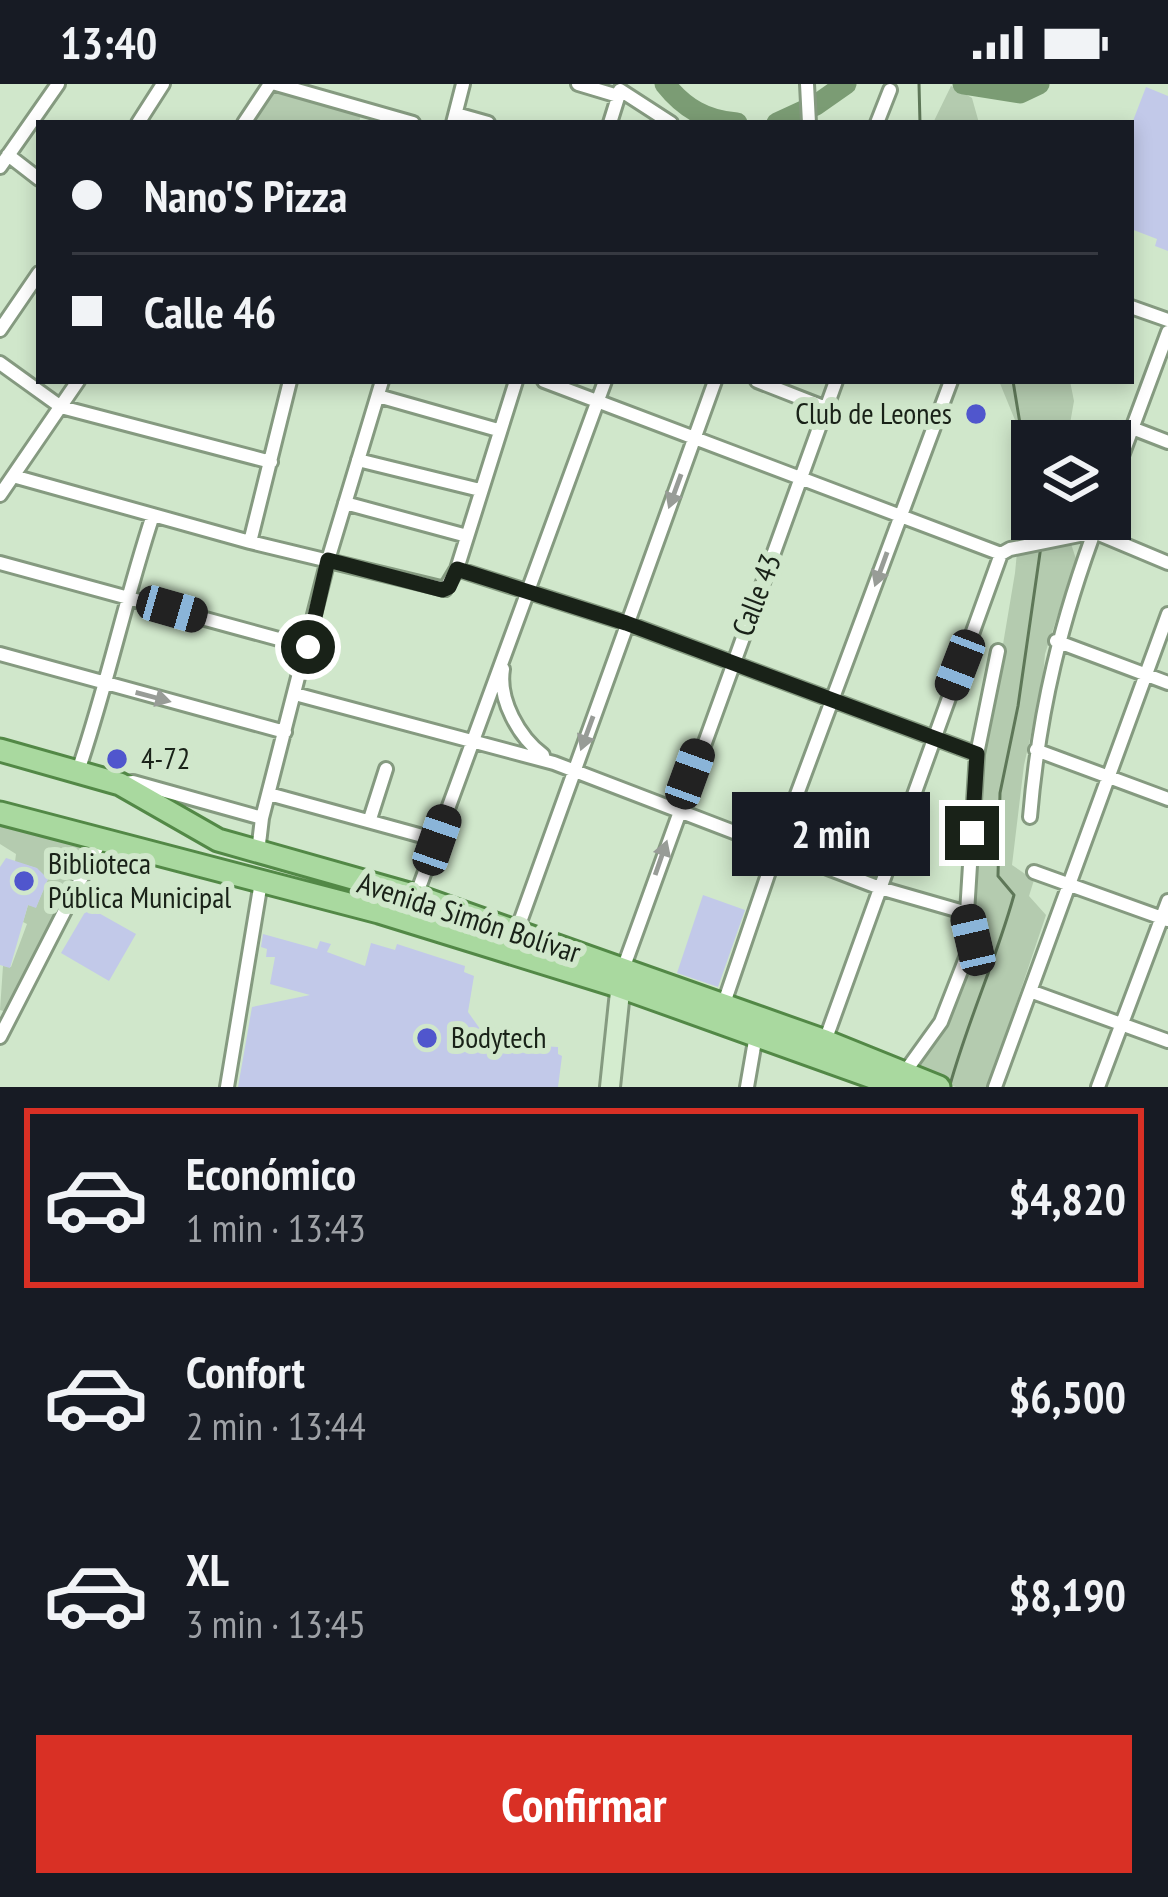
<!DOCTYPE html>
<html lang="es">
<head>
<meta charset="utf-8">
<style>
  :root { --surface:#171b24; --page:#242831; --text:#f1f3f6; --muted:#9ea1a6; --line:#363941; --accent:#d93025 }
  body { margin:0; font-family:"PT Sans Narrow",sans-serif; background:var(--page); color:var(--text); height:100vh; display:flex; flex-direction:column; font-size:45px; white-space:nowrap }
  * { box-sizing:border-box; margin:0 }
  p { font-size:39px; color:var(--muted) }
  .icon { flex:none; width:66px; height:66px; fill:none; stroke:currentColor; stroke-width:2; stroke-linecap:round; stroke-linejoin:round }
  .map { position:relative; height:1003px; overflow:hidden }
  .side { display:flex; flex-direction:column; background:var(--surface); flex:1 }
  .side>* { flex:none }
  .top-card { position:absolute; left:36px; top:36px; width:1098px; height:264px; border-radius:0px; box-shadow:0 6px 18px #0003; display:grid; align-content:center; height:264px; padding:0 36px; background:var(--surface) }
  .tools { position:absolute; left:1011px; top:336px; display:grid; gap:24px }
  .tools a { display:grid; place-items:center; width:120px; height:120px; border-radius:0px; background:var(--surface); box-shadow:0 6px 18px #0003; font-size:60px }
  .end { position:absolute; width:54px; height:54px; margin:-27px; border:15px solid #192218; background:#fff; box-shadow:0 0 0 6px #fff }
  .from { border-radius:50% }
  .bubble { position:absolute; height:84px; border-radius:0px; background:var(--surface); box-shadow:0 6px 18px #0003; font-size:39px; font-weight:700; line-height:84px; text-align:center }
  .car { position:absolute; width:36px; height:72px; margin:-36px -18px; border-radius:15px; box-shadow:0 0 9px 3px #0007; background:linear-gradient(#222 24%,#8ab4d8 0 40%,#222 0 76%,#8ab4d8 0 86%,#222 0) }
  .top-card b { display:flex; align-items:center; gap:42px; height:114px; font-size:45px }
  .top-card b+b { border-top:3px solid var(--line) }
  .top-card i { width:30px; height:30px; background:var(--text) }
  ul { padding:21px 0 0; list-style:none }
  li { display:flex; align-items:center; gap:36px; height:180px; margin:0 24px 18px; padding:0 12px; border:6px solid transparent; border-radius:0px }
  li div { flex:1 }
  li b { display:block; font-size:45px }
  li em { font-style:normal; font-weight:700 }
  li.active { border-color:var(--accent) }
  li>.icon { width:108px; height:108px; stroke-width:1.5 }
  .action { display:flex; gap:24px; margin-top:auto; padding:24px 36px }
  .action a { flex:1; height:138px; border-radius:0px; background:var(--accent); color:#fff; font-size:48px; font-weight:700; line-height:138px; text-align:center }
  .status { display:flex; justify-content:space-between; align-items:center; height:84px; padding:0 60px; background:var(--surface); direction:ltr }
  .status svg { height:33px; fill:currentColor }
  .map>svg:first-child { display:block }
</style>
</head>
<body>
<div class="status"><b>13:40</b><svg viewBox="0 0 49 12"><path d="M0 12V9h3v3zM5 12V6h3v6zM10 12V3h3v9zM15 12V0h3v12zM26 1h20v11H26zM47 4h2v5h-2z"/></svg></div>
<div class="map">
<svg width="1168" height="1003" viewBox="0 0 1168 1003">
  <rect width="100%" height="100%" fill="#d0e7cb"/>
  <path fill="#b4cbaf" d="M 270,0 L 362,25 L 359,39 L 245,39 Z
    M 951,2 L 972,14 L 979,39 L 933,39 Z
    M 999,297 L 1070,297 L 1074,317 L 1067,357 L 1032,357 L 1032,435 L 1063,435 L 1076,475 L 1045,570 L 1042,603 L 1024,681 L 1012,781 L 1034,796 L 1029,812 L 1046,831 L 988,1003 L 956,1003 L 912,992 L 947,941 L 980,856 L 975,829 L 982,685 L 1015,489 L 1023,405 L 1017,341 Z
    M 0,729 L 100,758 L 10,929 L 0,926 L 3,882 L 11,883 L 27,840 L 23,838 L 28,821 L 36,823 L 48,795 L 36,784 L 15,778 L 16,770 L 0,760 Z"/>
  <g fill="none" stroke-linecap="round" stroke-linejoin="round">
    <path stroke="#5e7758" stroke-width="3" d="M 919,0 L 920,39
      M 1013,297 L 1032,413
      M 1036,435 L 1040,452
      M 950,1001 C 968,936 996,876 1014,811 L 998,792 L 1000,709 L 1018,622 L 1041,462"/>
    <path stroke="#7b9c74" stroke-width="21" d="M 665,0 C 684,24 706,37 737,39
      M 963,0 L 1020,9 L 1039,0
      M 777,39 L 816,21 L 846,0"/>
  </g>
  <path fill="#c2c9e9" d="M 1146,3 L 1168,12 L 1168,167 L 1155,162 L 1157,155 L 1131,145 L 1131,42 Z
    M 6,774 L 37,784 L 48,795 L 36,824 L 28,821 L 10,884 L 0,881 L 0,783 Z
    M 703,811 L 745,826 L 718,903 L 677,889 Z
    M 88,823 L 136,850 L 109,897 L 61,869 Z
    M 263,850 L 317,865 L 320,857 L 331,860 L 327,868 L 365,882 L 371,859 L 395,866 L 397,860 L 465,882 L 464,888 L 474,892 L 468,928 L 490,959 L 539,968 L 539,962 L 558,963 L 558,970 L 562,972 L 558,1003 L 238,1003 L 252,923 L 310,911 L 270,900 L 275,873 L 266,873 L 267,865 L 261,863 Z"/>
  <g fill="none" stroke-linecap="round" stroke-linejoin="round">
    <defs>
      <path id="street" d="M 276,0 L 413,39
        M 578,0 L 618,12
        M 807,0 L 809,39
        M 620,6 L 671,39
        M 456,30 L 488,39
        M 138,39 L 163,0
        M 244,39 L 270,0
        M 453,39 L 463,0
        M 610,39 L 620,7
        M 877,39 L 890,6
        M 8,71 L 39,95
        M 0,83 L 58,0
        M 1131,223 L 1168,236
        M 0,246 L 39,189
        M 0,279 L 61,323 L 271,378
        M 544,297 L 1001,470 L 1010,465 L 1094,448 L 1168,479
        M 757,297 L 826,324
        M 378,312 L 498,346
        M 1132,344 L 1168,358
        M 358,376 L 480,406
        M 13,392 L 250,458 L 445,505 L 457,485 L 516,297
        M 1110,404 L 1168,248
        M 0,411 L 78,297
        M 345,419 L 467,452
        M 250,458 L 290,297
        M 0,479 L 308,563
        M 457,485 L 626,539 L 977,670
        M 1056,557 L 1168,599
        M 0,570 L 285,648
        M 503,585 C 498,616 519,653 543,671
        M 295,610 L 554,679 L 880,804 L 967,829
        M 1036,666 L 1168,715
        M 78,687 C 107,602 125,516 153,431
        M 125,699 L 133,698 L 262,734
        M 269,710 L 437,756
        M 1030,733 C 1039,626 1061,536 1099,435
        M 370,735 L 386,685
        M 258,768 L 262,734 L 328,476 L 382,297
        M 1034,788 L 1168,836
        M 416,812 L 605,297
        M 516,849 L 715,297
        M 623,885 L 836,297
        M 1030,907 L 1168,957
        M 723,922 L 777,764 L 951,297
        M 0,953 L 100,758
        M 825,957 L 1001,470
        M 905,988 L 941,938 L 973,856 L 967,829 L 977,670 L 998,567
        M 227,1003 L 261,798
        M 747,1003 L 756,951
        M 995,1003 L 1168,530
        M 1098,1003 L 1168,817"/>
      <path id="secondary" d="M 610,1003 L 622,889"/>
      <path id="primary" d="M 0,666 L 120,700 L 218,756 L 416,812 L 825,957 L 939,1003
        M 0,729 L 379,828 L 618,902 L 900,1003"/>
    </defs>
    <use href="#street" stroke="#859a80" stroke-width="18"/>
    <use href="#secondary" stroke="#859a80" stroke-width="24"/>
    <use href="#primary" stroke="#528846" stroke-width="27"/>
    <use href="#street" stroke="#fff" stroke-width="12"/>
    <use href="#secondary" stroke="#d4eccf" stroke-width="18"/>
    <use href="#primary" stroke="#a9d99f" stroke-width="21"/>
  </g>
  <defs><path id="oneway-solid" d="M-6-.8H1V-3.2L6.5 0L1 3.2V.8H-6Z" transform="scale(3)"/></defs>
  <g fill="#989c97">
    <use href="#oneway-solid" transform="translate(675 407) rotate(110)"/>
    <use href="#oneway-solid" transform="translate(881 485) rotate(110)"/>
    <use href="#oneway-solid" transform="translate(153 613) rotate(15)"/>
    <use href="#oneway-solid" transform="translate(587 649) rotate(110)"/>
    <use href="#oneway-solid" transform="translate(661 774) rotate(-71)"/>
  </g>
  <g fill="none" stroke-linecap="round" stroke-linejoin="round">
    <path stroke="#192218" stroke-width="15" d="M 308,563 L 328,476 L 442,506 L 449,503 L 457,485 L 626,539 L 977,670 L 972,749"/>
  </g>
  <g fill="#5056cd" stroke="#d0e7cb" stroke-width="4.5">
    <circle cx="976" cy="330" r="12"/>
    <circle cx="117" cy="675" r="12"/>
    <circle cx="24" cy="797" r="12"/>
    <circle cx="427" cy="954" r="12"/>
  </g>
  <g text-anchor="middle" stroke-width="12" stroke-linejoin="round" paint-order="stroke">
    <g font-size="30" fill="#192218" stroke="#d0e7cb" text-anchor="start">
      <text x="952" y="340" text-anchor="end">Club de Leones</text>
      <text x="141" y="685">4-72</text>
      <text x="48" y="790">Biblioteca<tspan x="48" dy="34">Pública Municipal</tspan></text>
      <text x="451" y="964">Bodytech</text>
    </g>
    <g font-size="30" fill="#192218" stroke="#d0e7cb">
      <text transform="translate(757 511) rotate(-69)" y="10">Calle 43</text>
      <text transform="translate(469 834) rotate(18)" y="10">Avenida Simón Bolívar</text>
    </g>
  </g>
</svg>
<div class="tools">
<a><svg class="icon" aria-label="layers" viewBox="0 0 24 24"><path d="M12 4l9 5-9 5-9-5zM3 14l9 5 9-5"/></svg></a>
</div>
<i class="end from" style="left:308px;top:563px"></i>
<i class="end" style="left:972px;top:749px"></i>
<div class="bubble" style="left:732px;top:708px;width:198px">2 min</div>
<i class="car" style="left:172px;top:525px;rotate:106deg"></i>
<i class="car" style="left:960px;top:581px;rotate:201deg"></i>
<i class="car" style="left:690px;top:690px;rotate:20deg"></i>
<i class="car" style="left:437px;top:756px;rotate:19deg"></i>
<i class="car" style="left:973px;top:856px;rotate:347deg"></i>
<div class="top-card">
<b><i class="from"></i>Nano'S Pizza</b>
<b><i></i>Calle 46</b>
</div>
</div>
<section class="side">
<ul>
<li class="active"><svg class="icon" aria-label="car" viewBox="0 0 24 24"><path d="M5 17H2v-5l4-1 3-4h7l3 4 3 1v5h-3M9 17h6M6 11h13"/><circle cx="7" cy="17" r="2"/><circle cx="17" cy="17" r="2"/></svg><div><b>Económico</b><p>1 min · 13:43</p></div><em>$4,820</em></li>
<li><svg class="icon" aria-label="car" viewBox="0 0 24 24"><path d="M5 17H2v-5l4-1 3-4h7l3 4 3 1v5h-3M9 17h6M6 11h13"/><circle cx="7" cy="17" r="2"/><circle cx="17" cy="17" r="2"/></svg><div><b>Confort</b><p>2 min · 13:44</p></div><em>$6,500</em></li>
<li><svg class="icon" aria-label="car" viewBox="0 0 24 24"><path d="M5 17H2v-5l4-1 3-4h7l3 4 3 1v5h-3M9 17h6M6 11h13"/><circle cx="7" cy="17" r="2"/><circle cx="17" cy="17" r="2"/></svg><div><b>XL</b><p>3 min · 13:45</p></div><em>$8,190</em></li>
</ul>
<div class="action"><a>Confirmar</a></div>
</section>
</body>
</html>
